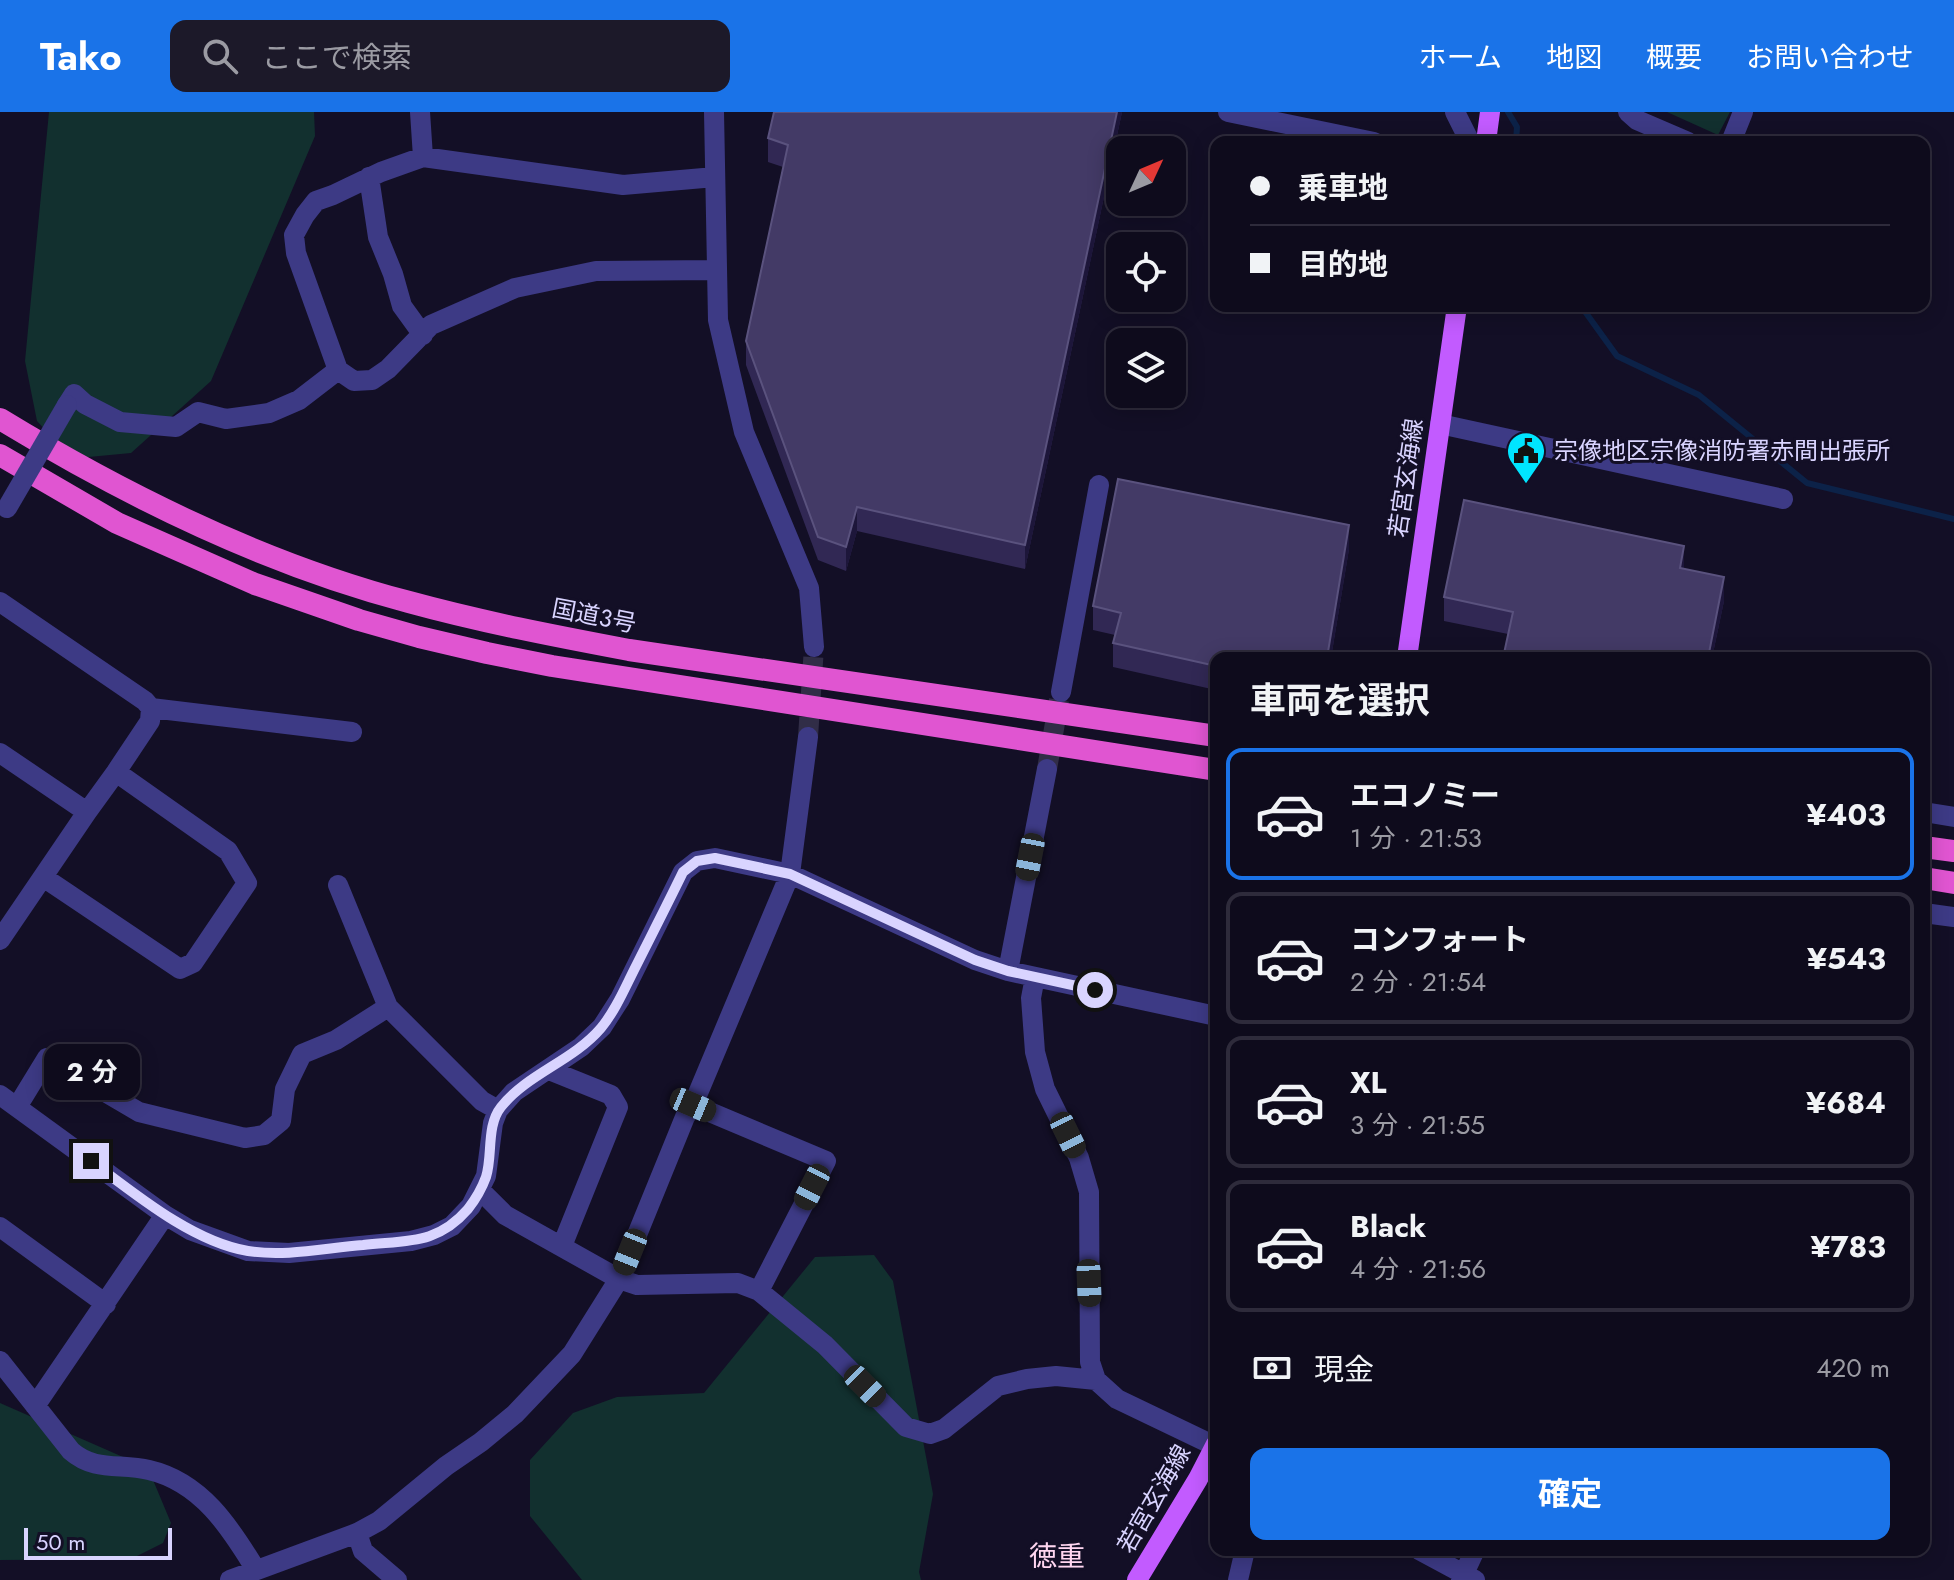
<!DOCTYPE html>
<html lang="ja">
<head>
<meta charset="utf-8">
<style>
  :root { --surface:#0e0b1c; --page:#1c1929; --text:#f1f3f6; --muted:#9b9ba3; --line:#2e2b3b; --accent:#1a73e8 }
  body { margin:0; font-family:Jost,"Noto Sans JP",sans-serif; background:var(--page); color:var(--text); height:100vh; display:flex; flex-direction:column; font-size:30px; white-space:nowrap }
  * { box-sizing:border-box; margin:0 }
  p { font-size:26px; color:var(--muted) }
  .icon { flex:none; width:44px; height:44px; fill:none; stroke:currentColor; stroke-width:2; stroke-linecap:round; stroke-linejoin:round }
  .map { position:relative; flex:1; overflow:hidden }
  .side { position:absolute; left:1210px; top:540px; width:720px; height:904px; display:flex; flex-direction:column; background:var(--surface); border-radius:16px; box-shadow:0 4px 20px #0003,0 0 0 2px var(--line) }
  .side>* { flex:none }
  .hud { position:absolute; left:1210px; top:24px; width:720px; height:176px; border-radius:16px; box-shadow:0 4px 20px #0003,0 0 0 2px var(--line); display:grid; align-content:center; height:176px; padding:0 40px; background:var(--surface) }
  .needle { width:52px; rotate:46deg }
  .controls { position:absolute; left:1106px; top:24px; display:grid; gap:16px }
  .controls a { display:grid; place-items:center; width:80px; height:80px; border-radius:16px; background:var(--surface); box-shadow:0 4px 20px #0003,0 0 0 2px var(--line); font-size:40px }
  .scale { position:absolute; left:24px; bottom:20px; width:148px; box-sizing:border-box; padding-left:8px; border:4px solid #d9d4ff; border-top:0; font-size:22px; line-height:28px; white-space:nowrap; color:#d9d4ff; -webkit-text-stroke:6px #130f26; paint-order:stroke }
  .end { position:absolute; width:36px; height:36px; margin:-18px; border:10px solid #d9d4ff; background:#111; box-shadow:0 0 0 4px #111 }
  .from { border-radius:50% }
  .bubble { position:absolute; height:56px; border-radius:16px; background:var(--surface); box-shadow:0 4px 20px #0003,0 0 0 2px var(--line); font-size:26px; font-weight:700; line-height:56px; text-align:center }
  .car { position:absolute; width:24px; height:48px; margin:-24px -12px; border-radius:10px; box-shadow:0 0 6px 2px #0007; background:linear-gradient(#222 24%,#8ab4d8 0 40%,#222 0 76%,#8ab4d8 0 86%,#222 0) }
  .hud b { display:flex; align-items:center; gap:28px; height:76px; font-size:30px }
  .hud b+b { border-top:2px solid var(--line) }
  .hud i { width:20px; height:20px; background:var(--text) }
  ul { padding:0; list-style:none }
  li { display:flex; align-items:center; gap:24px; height:132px; margin:0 16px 12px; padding:0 24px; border:4px solid var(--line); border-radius:16px }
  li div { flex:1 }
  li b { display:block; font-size:30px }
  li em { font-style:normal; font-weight:700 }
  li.active { border-color:var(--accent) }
  li>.icon { width:72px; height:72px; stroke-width:1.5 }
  h2 { padding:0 40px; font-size:36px; line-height:96px }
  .pay { display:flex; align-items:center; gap:20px; height:88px; padding:0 40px; font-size:30px }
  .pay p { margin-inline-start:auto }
  .action { display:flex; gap:16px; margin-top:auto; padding:16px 40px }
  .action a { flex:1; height:92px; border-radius:16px; background:var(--accent); color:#fff; font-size:32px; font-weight:700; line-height:92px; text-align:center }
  header { display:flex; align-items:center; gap:48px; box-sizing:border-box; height:112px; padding:0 40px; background:var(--accent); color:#fff }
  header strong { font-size:38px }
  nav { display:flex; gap:44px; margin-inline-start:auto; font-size:28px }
  .search { width:560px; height:72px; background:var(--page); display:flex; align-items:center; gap:20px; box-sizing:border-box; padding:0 28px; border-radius:16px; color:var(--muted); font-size:30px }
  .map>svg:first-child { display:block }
</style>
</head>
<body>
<header>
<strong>Tako</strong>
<div class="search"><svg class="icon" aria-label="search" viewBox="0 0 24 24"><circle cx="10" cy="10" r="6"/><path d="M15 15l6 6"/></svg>ここで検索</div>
<nav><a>ホーム</a><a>地図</a><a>概要</a><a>お問い合わせ</a></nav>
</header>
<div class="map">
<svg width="1954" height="1468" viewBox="0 0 1954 1468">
  <rect width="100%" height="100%" fill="#130f26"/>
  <path fill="#12302f" d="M 49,0 L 314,0 L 315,24 L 211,269 L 131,341 L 78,346 L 59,333 L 37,309 L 25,249 Z
    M 1667,0 L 1730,0 L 1718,23 Z
    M 874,1143 L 893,1169 L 933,1382 L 919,1460 L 921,1468 L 582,1468 L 530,1404 L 530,1348 L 573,1301 L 617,1285 L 704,1281 L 815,1145 Z
    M 0,1291 L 148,1356 L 171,1411 L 163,1431 L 131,1447 L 0,1448 Z"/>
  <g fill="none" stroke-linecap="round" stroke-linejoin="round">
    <path stroke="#0c2248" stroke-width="6" d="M 1508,0 L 1517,15 L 1516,30
      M 1581,194 L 1617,244 L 1699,283 L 1807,371 L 1954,407"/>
    <path stroke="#312d47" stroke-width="20" stroke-dasharray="20 10" stroke-linecap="butt" d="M 808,625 L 814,535
      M 1047,657 L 1059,588"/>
    <path stroke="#3d3a85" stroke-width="20" d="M 420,0 L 423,45
      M 714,0 L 718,208 L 744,320 L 809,476 L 814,535
      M 1228,0 L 1374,30
      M 1455,0 L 1470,30
      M 1628,0 L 1637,8 L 1688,30
      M 1731,30 L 1743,0
      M 369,65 L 378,125 L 393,162 L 402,194 L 423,223
      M 715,65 L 623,73 L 423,45 L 381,60 L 333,83 L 316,89 L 305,103 L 294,123 L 296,141 L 338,258 L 354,269 L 372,268 L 388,257 L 431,213 L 515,176 L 596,159 L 716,158
      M 67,293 L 74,282 L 85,292 L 120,310 L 176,315 L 198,300 L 226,307 L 269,301 L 299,288 L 338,258
      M 1440,312 L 1783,387
      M 0,490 L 145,589 L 151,596 L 150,609 L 116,660 L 87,700 L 0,828
      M 1061,580 L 1099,373
      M 151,596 L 352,620
      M 0,641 L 87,700
      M 1924,700 L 1954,705
      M 43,765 L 180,857 L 193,851 L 247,771 L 228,739 L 116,660
      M 338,773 L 388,895 L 482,989 L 498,998
      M 1924,801 L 1954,805
      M 1008,859 L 1047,657
      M 1035,865 L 1031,886 L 1035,940 L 1045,977 L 1079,1046 L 1089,1080 L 1090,1250 L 1096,1268 L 1117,1287 L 1215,1334
      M 549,958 L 611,983 L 618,995 L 562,1134
      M 0,983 L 165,1103 L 190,1118 L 248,1139 L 289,1141 L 411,1129 L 434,1123 L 452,1114 L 471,1094 L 486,1064 L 493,1011 L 498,998 L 514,980 L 581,935 L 602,915 L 620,887 L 683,760 L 697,749 L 715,746 L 790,762 L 975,848 L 1008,859 L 1216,904
      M 17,995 L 47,946 L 139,1000 L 245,1026 L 264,1023 L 281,1009 L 285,977 L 302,942 L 336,928 L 388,895
      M 480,1078 L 505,1103 L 619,1167 L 637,1173 L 738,1171 L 759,1179 L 826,1049 L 693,993
      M 0,1115 L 106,1192
      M 759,1179 L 825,1233 L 906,1315 L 930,1322 L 944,1317 L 998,1274 L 1027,1267 L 1056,1264 L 1096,1268
      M 0,1249 L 71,1339 C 95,1360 120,1351 149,1358 C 201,1370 230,1415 256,1458
      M 35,1294 L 165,1103
      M 357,1421 L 363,1439 L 397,1468
      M 1419,1438 L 1475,1468
      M 230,1468 L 357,1421 L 379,1409 L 446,1354 L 481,1330 L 515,1302 L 572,1242 L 619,1167 L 685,1005 L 693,993 L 790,762 L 808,625
      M 1461,1468 L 1475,1438"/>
    <path stroke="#3d3a85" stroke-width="20" d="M 1238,1468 L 1245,1438"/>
    <path stroke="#c25bff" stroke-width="20" d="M 1486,30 L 1490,0
      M 1407,546 L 1457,194
      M 1137,1468 L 1198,1367 L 1216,1332"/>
    <path stroke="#e055d1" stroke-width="22" d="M 0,307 C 128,385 264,452 409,490 C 482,510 555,524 629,538 L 1216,624
      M 0,343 L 117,411 L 255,472 L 359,508 L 419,525 L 487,541 L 552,554 L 1216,658
      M 1924,735 L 1954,739
      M 1924,766 L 1954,771"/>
    <path stroke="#3d3a85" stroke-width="20" d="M 7,396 L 67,293"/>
  </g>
  <path fill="#312854" d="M 774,0 L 1122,0 L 1025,457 L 857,419 L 846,459 L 818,448 L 746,253 L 746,229 L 783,55 L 768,50 L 768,26 Z
    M 1349,437 L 1331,546 L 1216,546 L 1216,578 L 1113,555 L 1113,531 L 1115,523 L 1093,518 L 1093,494 Z
    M 1684,457 L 1724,489 L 1712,546 L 1503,546 L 1508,522 L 1444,509 L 1444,485 Z"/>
  <path fill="#1d163a" d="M 1117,0 L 1122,0 L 1025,457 L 1025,433 Z
    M 857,395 L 857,419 L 846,459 L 846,435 Z
    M 1349,413 L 1349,437 L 1331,546 L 1327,546 Z
    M 1684,434 L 1684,457 L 1680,456 Z
    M 1724,465 L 1724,489 L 1712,546 L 1708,546 Z"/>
  <path fill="#433a66" stroke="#5a527e" stroke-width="2" d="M 774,0 L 1117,0 L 1025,433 L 857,395 L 846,435 L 818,425 L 746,229 L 788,33 L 768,26 Z
    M 1118,367 L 1349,413 L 1327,546 L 1216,546 L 1216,554 L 1113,531 L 1121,501 L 1093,494 Z
    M 1464,388 L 1684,434 L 1680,456 L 1724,465 L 1708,546 L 1503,546 L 1513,500 L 1444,485 Z"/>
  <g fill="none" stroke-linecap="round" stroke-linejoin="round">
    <path stroke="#d9d4ff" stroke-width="10" d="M 91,1049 C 135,1082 193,1130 248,1139 C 286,1145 325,1136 363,1133 C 407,1128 437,1133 468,1097 C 475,1088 482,1076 486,1065 C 493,1043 486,1014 501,995 C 527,962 573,949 601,916 C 615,899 624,878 634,858 C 650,826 667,793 683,760 L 697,749 L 715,746 L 790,762 L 975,848 L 1008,859 L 1095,878"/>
  </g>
  <defs>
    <symbol id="civic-pin" viewBox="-11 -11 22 30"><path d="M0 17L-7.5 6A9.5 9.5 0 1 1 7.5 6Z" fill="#00e5ff" stroke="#130f26"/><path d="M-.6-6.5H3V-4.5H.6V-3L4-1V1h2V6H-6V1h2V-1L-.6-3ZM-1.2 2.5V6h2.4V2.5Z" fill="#111"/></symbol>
  </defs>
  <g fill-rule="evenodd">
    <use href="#civic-pin" x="1504" y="317" width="44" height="60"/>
  </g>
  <g text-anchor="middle" stroke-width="6" stroke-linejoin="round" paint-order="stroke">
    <g font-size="24" fill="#d9d4ff" stroke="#130f26" text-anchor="start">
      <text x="1554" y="347">宗像地区宗像消防署赤間出張所</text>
    </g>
    <g font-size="24" fill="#d9d4ff" stroke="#130f26">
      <text transform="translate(1406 366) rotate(-82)" y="8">若宮玄海線</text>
      <text transform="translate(594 504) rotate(11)" y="8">国道3号</text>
      <text transform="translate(1154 1387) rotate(-60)" y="8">若宮玄海線</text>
    </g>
    <g font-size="28" fill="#ffd6f0" stroke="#130f26">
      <text x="1057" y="1454">徳重</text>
    </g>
  </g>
</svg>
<div class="controls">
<a><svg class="needle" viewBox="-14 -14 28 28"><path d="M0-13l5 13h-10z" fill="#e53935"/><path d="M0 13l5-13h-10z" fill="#9b9ba3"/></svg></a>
<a><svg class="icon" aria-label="locate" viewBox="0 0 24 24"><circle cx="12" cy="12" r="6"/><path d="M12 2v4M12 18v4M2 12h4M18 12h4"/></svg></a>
<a><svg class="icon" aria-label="layers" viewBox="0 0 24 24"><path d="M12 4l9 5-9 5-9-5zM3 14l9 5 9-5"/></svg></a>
</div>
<div class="scale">50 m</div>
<i class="end from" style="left:1095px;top:878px"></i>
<i class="end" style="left:91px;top:1049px"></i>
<div class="bubble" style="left:44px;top:932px;width:96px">2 分</div>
<i class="car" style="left:1030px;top:745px;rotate:191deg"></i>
<i class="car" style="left:693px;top:993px;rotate:113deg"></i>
<i class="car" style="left:1068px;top:1023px;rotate:154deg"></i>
<i class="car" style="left:812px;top:1075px;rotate:207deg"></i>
<i class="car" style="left:630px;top:1140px;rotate:202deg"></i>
<i class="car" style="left:1089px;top:1171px;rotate:178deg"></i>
<i class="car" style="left:865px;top:1274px;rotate:135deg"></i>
<div class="hud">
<b><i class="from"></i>乗車地</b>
<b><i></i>目的地</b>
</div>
<section class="side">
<h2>車両を選択</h2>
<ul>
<li class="active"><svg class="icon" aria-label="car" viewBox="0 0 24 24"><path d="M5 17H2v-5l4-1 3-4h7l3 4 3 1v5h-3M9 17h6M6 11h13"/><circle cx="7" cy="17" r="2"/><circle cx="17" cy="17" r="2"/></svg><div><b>エコノミー</b><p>1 分 · 21:53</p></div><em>¥403</em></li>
<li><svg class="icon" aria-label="car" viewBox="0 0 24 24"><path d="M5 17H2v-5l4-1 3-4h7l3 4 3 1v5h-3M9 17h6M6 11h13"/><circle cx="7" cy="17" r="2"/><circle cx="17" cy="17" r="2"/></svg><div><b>コンフォート</b><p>2 分 · 21:54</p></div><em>¥543</em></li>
<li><svg class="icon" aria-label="car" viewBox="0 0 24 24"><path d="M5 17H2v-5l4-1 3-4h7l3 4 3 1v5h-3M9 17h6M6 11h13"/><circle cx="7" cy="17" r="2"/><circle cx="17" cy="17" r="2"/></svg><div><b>XL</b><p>3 分 · 21:55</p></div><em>¥684</em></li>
<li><svg class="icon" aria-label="car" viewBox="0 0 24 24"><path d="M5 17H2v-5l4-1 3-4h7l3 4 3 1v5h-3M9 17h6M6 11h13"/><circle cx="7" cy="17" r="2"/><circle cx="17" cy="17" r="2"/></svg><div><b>Black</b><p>4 分 · 21:56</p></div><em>¥783</em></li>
</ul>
<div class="pay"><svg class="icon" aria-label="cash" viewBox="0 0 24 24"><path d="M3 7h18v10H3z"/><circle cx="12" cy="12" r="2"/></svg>現金<p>420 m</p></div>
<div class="action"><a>確定</a></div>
</section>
</div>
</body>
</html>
